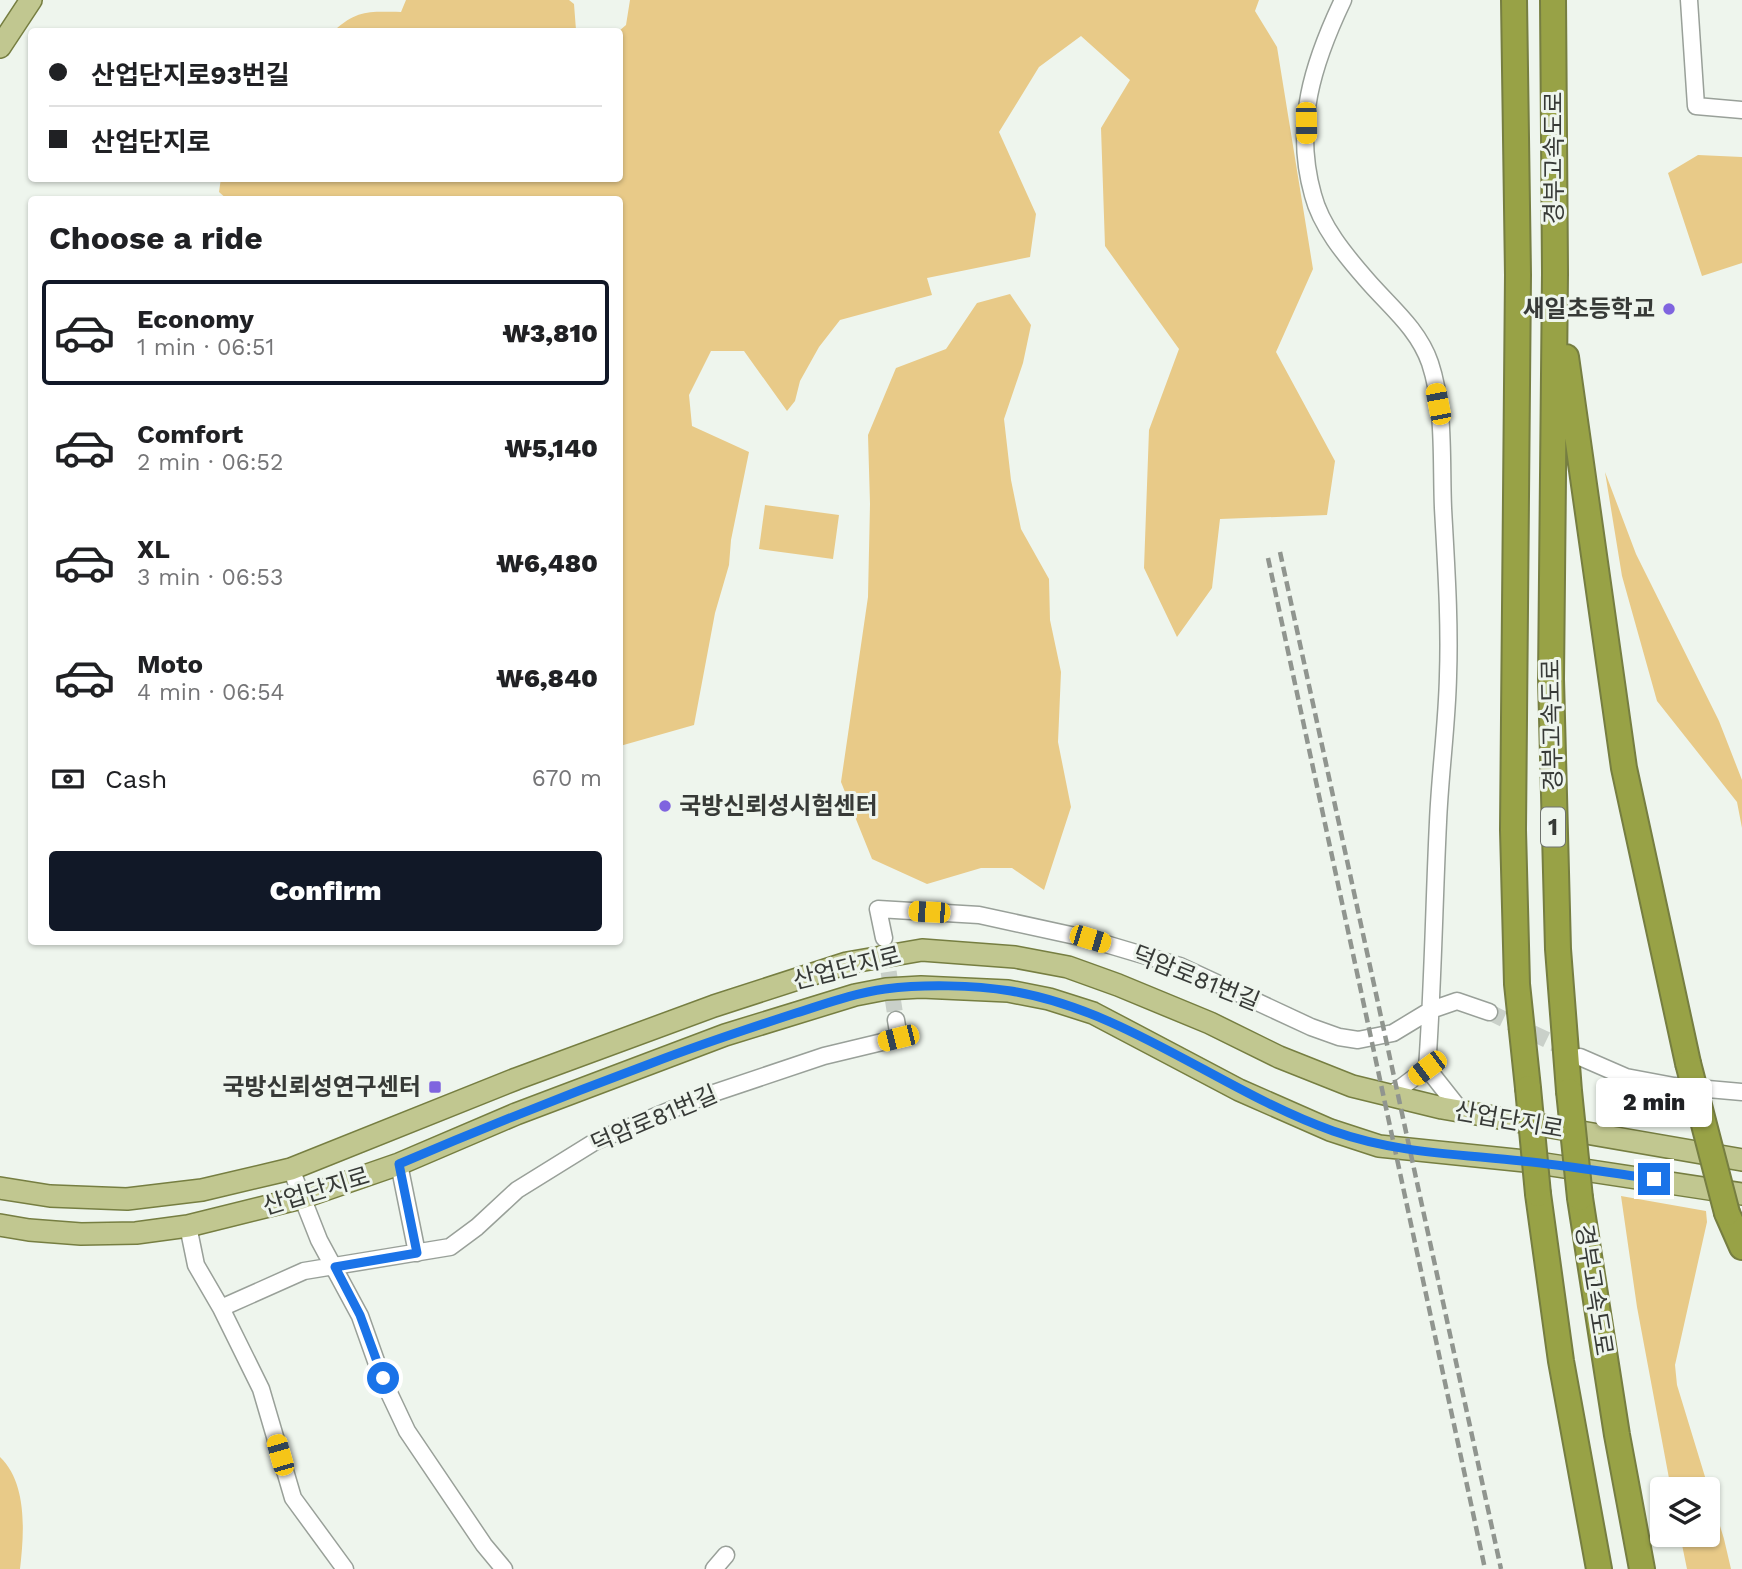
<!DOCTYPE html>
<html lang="en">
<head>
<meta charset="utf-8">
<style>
  :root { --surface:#fff; --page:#f6f6f6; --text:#202124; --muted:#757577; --line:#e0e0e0; --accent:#111827 }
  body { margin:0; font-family:"Work Sans","Noto Sans KR",sans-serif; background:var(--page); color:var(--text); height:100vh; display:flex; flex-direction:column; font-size:26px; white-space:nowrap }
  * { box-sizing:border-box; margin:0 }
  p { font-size:23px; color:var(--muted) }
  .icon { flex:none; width:38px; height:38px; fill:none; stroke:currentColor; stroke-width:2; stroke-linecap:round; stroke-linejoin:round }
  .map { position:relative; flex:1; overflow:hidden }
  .sheet { position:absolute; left:28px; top:196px; width:595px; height:749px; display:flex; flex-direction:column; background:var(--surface); border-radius:7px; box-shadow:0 2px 5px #0004 }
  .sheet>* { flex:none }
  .guide { position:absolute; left:28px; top:28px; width:595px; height:154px; border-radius:7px; box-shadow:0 2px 5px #0004; display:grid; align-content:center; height:154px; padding:0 21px; background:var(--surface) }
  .buttons { position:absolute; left:1650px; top:1477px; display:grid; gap:14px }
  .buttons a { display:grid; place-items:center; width:70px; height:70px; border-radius:7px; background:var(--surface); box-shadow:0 2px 5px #0004; font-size:35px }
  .end { position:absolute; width:32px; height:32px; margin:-16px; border:9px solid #1a73e8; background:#fff; box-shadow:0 0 0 4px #fff }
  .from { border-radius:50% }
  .bubble { position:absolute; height:49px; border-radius:7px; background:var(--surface); box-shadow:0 2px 5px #0004; font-size:23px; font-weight:800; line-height:49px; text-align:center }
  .car { position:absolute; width:21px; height:42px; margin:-21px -10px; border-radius:9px; box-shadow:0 0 5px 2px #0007; background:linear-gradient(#f5c518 24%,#345 0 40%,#f5c518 0 76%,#345 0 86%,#f5c518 0) }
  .guide b { display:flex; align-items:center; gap:24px; height:66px; font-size:26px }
  .guide b+b { border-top:2px solid var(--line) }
  .guide i { width:18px; height:18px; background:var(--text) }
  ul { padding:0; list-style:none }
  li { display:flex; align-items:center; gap:21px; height:105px; margin:0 14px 10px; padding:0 7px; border:4px solid transparent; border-radius:7px }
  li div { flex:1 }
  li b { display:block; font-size:26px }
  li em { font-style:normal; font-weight:800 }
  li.current { border-color:var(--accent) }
  li>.icon { width:63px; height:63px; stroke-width:1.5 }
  h2 { padding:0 21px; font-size:32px; line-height:84px }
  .pay { display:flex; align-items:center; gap:18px; height:77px; padding:0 21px; font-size:26px }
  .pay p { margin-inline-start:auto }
  .primary-button { display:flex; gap:14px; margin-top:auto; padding:14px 21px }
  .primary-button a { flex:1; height:80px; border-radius:7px; background:var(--accent); color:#fff; font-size:28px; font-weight:800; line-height:80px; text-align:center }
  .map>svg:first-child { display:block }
</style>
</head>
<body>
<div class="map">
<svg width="1742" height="1569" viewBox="0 0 1742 1569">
  <rect width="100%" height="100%" fill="#eef5ed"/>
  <path fill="#e8ca88" d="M 406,0 L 569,0 L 574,4 L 576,30 L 579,31 L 334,31 C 358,9 370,12 401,12 Z
    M 630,0 L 1259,0 L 1255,11 L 1277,47 L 1313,269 L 1276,352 L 1335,461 L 1327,515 L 1220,519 L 1212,588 L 1177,637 L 1144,568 L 1149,430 L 1179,349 L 1105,246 L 1101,128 L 1130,80 L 1081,36 L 1039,67 L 999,132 L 1036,214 L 1030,257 L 927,278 L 932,295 L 840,320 L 819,347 L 800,381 L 795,401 L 787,411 L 744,351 L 711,351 L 689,395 L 692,426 L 749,452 L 731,540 L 729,565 L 715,613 L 694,725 L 620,746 L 620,200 L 228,200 L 219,192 L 221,178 L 620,178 L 619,31 L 626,25 Z
    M 1698,155 L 1742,157 L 1742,263 L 1702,276 L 1668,173 Z
    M 1010,294 L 1031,325 L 1023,363 L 1004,419 L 1011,480 L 1021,529 L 1049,579 L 1050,620 L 1061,672 L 1058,742 L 1071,807 L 1044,890 L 1012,868 L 981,868 L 927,884 L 872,859 L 841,782 L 868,597 L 870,504 L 868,435 L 896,368 L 946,349 L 977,303 Z
    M 1605,472 L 1636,554 L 1719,721 L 1742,780 L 1742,828 L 1737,802 L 1657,701 L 1622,576 Z
    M 765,505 L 839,515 L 833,559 L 759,549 Z
    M 1621,1196 L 1706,1211 L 1707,1222 L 1675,1365 L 1677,1385 L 1724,1539 L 1731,1569 L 1687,1569 L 1680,1535 L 1708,1535 L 1708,1489 L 1671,1489 L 1637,1307 Z
    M 0,1457 C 28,1484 24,1534 20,1569 L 0,1569 Z"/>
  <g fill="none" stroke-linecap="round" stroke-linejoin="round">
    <path stroke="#c9d0c9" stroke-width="16" stroke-dasharray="16 8" stroke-linecap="butt" d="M 885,948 L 896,1020
      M 1489,1012 L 1572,1052"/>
    <defs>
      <path id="minor" d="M 1343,0 C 1313,63 1293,124 1313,195 C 1321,226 1345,255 1366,279 C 1389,306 1418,328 1430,363 C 1445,408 1441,461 1443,508 C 1446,564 1450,620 1448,676 C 1447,725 1440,773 1438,822 C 1434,904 1433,986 1427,1068 L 1461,1111
        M 1689,0 L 1696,106 L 1742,110
        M 884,938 L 878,909 L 979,915 L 1089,939 L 1180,966 L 1311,1027 L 1339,1037 L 1358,1040 L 1393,1033 L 1431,1010 L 1457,1001 L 1489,1012
        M 1580,1057 L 1626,1077 L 1674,1086 L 1742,1092
        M 1391,1095 L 1427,1068
        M 399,1164 L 417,1253
        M 291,1169 L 319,1240 L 360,1316 L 382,1378 L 407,1431 L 484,1545 L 504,1569
        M 188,1226 L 196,1265 L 221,1308 L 261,1389 L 293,1498 L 345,1569
        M 221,1308 L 304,1271 L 450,1247 L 477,1227 L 517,1190 L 596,1141 L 702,1097 L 824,1056 L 899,1038 L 896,1020
        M 714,1569 L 726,1555"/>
      <path id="major" d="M 0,47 L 31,0
        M 0,1188 L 50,1196 L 127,1199 L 202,1190 L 291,1169 L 516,1079 L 714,1006 L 847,963 L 922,950 L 1015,957 L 1068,967 L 1118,985 L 1210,1023 L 1279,1057 L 1352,1086 L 1442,1108 L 1742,1160
        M 0,1225 L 29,1230 L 81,1234 L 136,1233 L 188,1226 L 301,1198 L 399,1164 L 516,1114 L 725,1035 L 855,995 L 886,989 L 921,987 L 1008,991 L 1049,999 L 1093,1013 L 1239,1090 L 1330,1130 L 1379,1146 L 1525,1161 L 1742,1194"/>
      <path id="highway" d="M 1514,0 L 1518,275 L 1513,830 L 1517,984 L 1528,1088
        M 1553,0 L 1555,273 L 1551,679 L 1558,949 L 1569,1091
        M 1566,357 L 1624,768 L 1688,1063
        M 1538,1194 L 1561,1361 L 1599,1569
        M 1580,1198 L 1617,1435 L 1642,1569
        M 1727,1213 L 1742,1247"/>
    </defs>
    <use href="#minor" stroke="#99a099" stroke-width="19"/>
    <use href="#major" stroke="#767e41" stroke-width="24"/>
    <use href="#highway" stroke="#767e41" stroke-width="28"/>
    <use href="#minor" stroke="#fff" stroke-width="16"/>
    <use href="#major" stroke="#c1c790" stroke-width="21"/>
    <use href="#highway" stroke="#98a246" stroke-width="24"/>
    <path stroke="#90958f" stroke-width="4.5" stroke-dasharray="10 5" stroke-linecap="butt" d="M 1280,552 L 1501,1569
      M 1268,558 L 1485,1569"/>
    <defs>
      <path id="highway-bridge" d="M 1688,1063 L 1727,1213
        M 1528,1088 L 1538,1194
        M 1569,1091 L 1580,1198"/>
    </defs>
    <use href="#highway-bridge" stroke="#767e41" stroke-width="28" stroke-linecap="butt"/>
    <use href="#highway-bridge" stroke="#98a246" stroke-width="24"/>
  </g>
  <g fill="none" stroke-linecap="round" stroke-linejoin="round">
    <path stroke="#1a73e8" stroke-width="9" d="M 383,1378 L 360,1315 L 335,1267 L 417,1253 L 399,1164 C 483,1128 566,1095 652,1063 C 699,1045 747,1029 796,1013 C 825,1004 855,993 885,989 C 924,984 973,985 1011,991 C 1127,1010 1223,1092 1333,1131 C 1395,1153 1457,1154 1522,1161 C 1566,1165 1610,1173 1654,1179"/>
  </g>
  <g fill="#7f64df" stroke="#eef5ed" stroke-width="2.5">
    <circle cx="1669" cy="309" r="7"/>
    <circle cx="665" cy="806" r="7"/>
    <rect x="428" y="1080" width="14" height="14" rx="3.5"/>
  </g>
  <g text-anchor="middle" stroke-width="6" stroke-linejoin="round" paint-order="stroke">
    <rect fill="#eef5ed" stroke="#6e726e" stroke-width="2" x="1541" y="807.5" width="24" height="39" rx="5"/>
    <g font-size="23" font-weight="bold" fill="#373a37">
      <text x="1553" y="835">1</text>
    </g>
    <g font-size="24" fill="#373a37" stroke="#eef5ed">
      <text transform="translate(1554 158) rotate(-90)" y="8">경부고속도로</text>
      <text transform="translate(1552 725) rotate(-91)" y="8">경부고속도로</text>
      <text transform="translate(847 968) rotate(-14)" y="8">산업단지로</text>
      <text transform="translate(1196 978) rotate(22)" y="8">덕암로81번길</text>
      <text transform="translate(654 1119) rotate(-23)" y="8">덕암로81번길</text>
      <text transform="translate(1509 1120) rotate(10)" y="8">산업단지로</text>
      <text transform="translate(316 1191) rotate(-17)" y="8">산업단지로</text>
      <text transform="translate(1594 1290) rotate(81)" y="8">경부고속도로</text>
    </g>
    <g font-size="24" font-weight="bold" fill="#373a37" stroke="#eef5ed" text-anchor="end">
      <text x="1655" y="317">새일초등학교</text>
      <text x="679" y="814" text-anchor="start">국방신뢰성시험센터</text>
      <text x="421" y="1095">국방신뢰성연구센터</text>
    </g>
  </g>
</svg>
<div class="buttons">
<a><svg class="icon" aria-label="layers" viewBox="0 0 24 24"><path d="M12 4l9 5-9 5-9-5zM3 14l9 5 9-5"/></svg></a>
</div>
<i class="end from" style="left:383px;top:1378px"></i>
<i class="end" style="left:1654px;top:1179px"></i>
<div class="bubble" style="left:1596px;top:1078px;width:116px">2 min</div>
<i class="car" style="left:1306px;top:123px;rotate:179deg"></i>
<i class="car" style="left:1438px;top:404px;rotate:349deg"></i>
<i class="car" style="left:929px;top:912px;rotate:273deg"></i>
<i class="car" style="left:1090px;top:939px;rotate:107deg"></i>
<i class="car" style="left:898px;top:1038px;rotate:256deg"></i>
<i class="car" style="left:1427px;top:1068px;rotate:233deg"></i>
<i class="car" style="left:280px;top:1455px;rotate:344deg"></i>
<div class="guide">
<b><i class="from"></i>산업단지로93번길</b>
<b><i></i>산업단지로</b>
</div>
<section class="sheet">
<h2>Choose a ride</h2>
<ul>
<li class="current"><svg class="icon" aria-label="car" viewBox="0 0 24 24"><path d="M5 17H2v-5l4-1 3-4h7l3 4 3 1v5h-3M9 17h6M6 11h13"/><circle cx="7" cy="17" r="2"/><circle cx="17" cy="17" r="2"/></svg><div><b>Economy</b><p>1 min · 06:51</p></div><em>₩3,810</em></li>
<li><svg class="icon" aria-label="car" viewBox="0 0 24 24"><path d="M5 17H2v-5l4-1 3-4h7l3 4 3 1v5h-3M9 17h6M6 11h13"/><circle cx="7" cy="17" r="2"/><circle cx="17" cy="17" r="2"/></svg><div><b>Comfort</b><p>2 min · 06:52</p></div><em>₩5,140</em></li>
<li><svg class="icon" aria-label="car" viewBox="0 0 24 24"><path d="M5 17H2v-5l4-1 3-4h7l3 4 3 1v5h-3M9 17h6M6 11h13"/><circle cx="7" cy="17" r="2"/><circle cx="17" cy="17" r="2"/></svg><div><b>XL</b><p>3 min · 06:53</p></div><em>₩6,480</em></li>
<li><svg class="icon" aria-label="car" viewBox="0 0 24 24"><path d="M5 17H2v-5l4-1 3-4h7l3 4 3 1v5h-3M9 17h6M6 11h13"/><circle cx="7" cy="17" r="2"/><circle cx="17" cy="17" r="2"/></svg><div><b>Moto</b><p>4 min · 06:54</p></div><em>₩6,840</em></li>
</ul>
<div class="pay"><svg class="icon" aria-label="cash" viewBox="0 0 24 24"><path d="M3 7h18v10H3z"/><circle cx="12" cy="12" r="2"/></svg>Cash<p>670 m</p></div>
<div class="primary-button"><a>Confirm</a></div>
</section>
</div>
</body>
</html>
